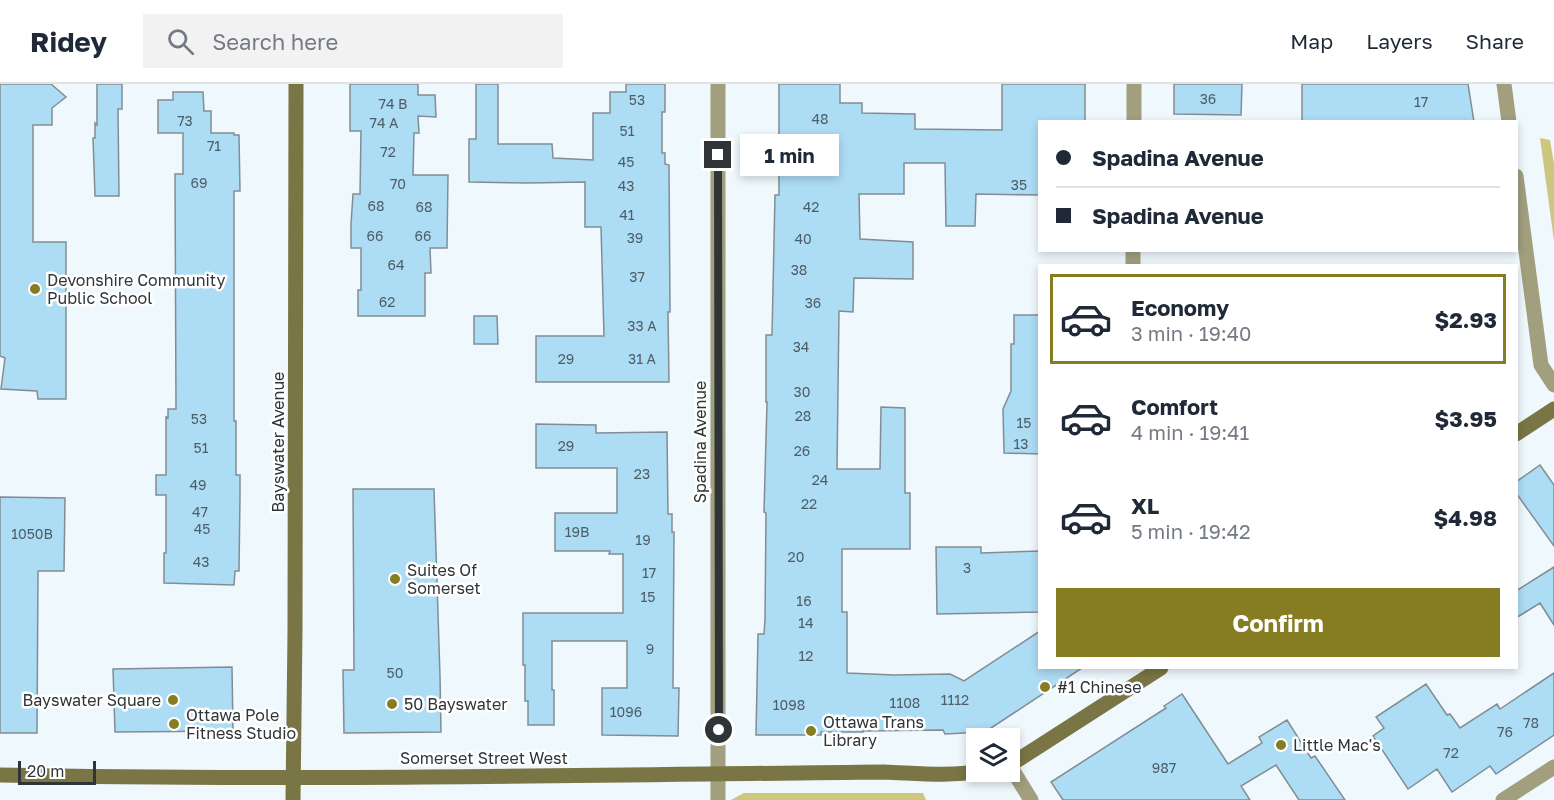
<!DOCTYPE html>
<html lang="en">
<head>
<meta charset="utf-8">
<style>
  :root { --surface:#fff; --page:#f2f2f3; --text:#1f2937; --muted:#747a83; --line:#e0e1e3; --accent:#867c22 }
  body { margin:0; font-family:"Golos Text",sans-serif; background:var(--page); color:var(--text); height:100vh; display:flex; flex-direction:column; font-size:22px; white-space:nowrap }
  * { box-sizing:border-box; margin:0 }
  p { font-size:20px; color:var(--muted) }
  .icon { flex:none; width:33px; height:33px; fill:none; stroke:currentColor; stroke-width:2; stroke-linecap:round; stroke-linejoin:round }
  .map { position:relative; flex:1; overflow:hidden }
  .side { position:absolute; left:1038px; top:180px; width:480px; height:405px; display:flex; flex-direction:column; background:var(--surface); border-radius:0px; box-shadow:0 3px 9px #0003 }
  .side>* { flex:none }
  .top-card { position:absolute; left:1038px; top:36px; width:480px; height:132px; border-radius:0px; box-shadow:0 3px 9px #0003; display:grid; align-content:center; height:132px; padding:0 18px; background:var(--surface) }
  .fabs { position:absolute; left:966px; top:644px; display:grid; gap:12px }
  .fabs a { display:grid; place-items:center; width:54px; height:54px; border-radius:0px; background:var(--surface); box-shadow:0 3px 9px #0003; font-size:30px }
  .scale { position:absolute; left:18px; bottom:15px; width:78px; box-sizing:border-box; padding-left:6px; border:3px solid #2f3436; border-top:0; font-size:16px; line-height:21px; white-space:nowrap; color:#2f3436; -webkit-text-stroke:4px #fff; paint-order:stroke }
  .end { position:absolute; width:27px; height:27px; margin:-14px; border:8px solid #2f3436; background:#fff; box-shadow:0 0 0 3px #fff }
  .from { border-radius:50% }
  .bubble { position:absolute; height:42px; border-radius:0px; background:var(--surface); box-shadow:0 3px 9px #0003; font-size:20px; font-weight:700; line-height:42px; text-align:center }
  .top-card b { display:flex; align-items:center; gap:21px; height:57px; font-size:22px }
  .top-card b+b { border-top:2px solid var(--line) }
  .top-card i { width:15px; height:15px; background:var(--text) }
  ul { padding:10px 0 0; list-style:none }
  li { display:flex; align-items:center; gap:18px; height:90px; margin:0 12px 9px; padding:0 6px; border:3px solid transparent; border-radius:0px }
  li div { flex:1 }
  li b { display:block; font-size:22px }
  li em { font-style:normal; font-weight:700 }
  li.selected { border-color:var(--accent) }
  li>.icon { width:54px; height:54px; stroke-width:1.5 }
  .primary-button { display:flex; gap:12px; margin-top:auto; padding:12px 18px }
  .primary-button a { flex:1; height:69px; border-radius:0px; background:var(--accent); color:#fff; font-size:24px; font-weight:700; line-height:69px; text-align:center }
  header { display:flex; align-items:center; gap:36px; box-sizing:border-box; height:84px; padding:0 30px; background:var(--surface); border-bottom:2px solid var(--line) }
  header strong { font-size:28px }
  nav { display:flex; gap:33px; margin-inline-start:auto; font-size:21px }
  .search { width:420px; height:54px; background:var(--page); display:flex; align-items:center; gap:15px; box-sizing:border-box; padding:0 21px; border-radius:0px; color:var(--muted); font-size:22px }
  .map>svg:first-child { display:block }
</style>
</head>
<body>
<header>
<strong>Ridey</strong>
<div class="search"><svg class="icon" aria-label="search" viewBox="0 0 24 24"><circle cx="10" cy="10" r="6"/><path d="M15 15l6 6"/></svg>Search here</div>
<nav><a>Map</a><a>Layers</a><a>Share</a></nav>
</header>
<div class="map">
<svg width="1554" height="716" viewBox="0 0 1554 716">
  <rect width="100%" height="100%" fill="#eff8fd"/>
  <path fill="#cdc67f" d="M 1540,54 L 1550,56 L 1554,80 L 1554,157 Z
    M 744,709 L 923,709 L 926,716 L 731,716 Z"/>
  <path fill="#addcf5" stroke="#828d93" stroke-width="1.5" d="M 0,0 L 51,0 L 66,13 L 52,24 L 52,41 L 33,41 L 33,158 L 66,158 L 66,315 L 38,315 L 37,307 L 1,305 L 5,274 L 0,272 Z
    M 97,0 L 122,0 L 122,25 L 118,25 L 119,112 L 95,112 L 93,54 L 95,54 L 95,39 L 97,41 Z
    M 350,0 L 418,0 L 418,11 L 435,11 L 436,33 L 418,32 L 419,49 L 414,49 L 413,91 L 448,91 L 447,164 L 430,164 L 431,189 L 425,189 L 425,232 L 358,232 L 358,206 L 361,206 L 361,164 L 351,164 L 351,140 L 353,110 L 360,110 L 361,47 L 350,47 Z
    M 476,0 L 498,0 L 498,60 L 552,60 L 553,74 L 593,76 L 593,29 L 610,29 L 610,8 L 626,8 L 626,0 L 665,0 L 665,28 L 662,28 L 662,69 L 665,69 L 665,80 L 669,81 L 670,228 L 668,228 L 669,298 L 536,298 L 536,252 L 604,252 L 601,143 L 585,143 L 585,98 L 528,99 L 469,98 L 469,55 L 476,55 Z
    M 779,0 L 840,0 L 840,19 L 862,19 L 862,29 L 915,30 L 915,45 L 1002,46 L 1002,0 L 1085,0 L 1085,38 L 1040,38 L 1040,111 L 976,110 L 975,142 L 946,142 L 945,79 L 904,79 L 904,110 L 859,110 L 860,155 L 913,158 L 913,195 L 854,194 L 853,228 L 839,227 L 837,385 L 880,385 L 881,323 L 905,324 L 905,409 L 910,409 L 910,465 L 842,465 L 842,528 L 847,528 L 847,589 L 894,591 L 950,590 L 964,597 L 1040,547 L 1040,584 L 1082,584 L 985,648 L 945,650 L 943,646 L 863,647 L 863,648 L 821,648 L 821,651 L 756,651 L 758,550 L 764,550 L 765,535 L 766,429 L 764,428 L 767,318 L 766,318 L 766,251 L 772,251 L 775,111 L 779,111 Z
    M 1174,0 L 1242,0 L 1241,31 L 1174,30 Z
    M 1302,0 L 1468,0 L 1474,38 L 1302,38 Z
    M 173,8 L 203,8 L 204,27 L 211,27 L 211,49 L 234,49 L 234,51 L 239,51 L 240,107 L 234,107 L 234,337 L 236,337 L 236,391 L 240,391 L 240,411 L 239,487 L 235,487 L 234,501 L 164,499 L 164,469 L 166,469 L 166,411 L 156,411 L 156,391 L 166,391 L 166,333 L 168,334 L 168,325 L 176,325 L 175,90 L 183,90 L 183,49 L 158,49 L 158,16 L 173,16 Z
    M 1014,231 L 1040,231 L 1040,370 L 1004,369 L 1003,325 L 1011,307 L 1011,260 L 1014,260 Z
    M 474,232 L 497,232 L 498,260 L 474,260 Z
    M 536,340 L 596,341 L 596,349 L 667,348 L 668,430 L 672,430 L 672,448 L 674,448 L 673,604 L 679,604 L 678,652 L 602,651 L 602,604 L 627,604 L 627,557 L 552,557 L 552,606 L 554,606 L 554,641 L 528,641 L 528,617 L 525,617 L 525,581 L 523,581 L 523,529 L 623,529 L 623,470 L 609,470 L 610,467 L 555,467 L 555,429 L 617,429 L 617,384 L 536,384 Z
    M 1540,381 L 1554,401 L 1554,462 L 1516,409 L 1516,398 Z
    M 353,405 L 434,405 L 440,592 L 441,648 L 344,649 L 343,586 L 354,586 Z
    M 0,413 L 65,414 L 64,487 L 38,487 L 37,649 L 0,649 Z
    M 936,463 L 981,463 L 981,469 L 1040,467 L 1040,528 L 937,530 Z
    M 1554,483 L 1554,541 L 1540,519 L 1516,534 L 1516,507 Z
    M 232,583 L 233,647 L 115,648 L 113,585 Z
    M 1554,589 L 1554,651 L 1496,690 L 1490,682 L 1452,708 L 1437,685 L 1408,705 L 1373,652 L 1384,644 L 1376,633 L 1426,600 L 1447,631 L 1450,630 L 1460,644 L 1497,620 L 1500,625 Z
    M 1182,610 L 1228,680 L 1262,659 L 1259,653 L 1287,636 L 1311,674 L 1315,672 L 1345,716 L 1299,716 L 1276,681 L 1241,702 L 1250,716 L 1063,716 L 1051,698 L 1166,624 L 1164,622 Z"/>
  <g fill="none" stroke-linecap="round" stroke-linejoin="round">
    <path stroke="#a29f7f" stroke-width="15" d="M 1504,0 L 1509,38
      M 1134,38 L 1134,0
      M 1516,92 L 1541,281 L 1554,301
      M 1133,182 L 1133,166
      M 1010,682 L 1031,716
      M 718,716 L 718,0
      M 1503,716 L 1554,683"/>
    <path stroke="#7a7544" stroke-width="15" d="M 1516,350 L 1554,325
      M 1010,681 L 1161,584
      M 0,691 C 295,697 589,691 884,688 C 915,689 949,693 980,687
      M 293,716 L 295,547 L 296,0"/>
  </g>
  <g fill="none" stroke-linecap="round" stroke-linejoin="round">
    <path stroke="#2f3436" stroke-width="8" d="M 718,71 L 719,646"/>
  </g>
  <g fill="#867c22" stroke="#fff" stroke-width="2">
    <circle cx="35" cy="205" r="6"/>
    <circle cx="395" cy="495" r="6"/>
    <circle cx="1045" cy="603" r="6"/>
    <circle cx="173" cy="616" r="6"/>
    <circle cx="392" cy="620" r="6"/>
    <circle cx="174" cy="640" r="6"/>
    <circle cx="811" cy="647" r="6"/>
    <circle cx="1281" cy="661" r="6"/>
  </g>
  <g text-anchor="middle" stroke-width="5" stroke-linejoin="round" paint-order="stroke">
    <g font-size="14" fill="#4e5e66">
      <text x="1208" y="20">36</text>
      <text x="637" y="21">53</text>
      <text x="1421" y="23">17</text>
      <text x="393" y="25">74 B</text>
      <text x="820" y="40">48</text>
      <text x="185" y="42">73</text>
      <text x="384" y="44">74 A</text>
      <text x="627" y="52">51</text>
      <text x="214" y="67">71</text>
      <text x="388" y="73">72</text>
      <text x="626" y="83">45</text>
      <text x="199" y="104">69</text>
      <text x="398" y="105">70</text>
      <text x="1019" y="106">35</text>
      <text x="626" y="107">43</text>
      <text x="376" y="127">68</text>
      <text x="424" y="128">68</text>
      <text x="811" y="128">42</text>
      <text x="627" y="136">41</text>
      <text x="375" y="157">66</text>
      <text x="423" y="157">66</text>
      <text x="635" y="159">39</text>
      <text x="803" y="160">40</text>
      <text x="396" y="186">64</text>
      <text x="799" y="191">38</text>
      <text x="637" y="198">37</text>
      <text x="387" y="223">62</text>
      <text x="813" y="224">36</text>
      <text x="642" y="247">33 A</text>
      <text x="801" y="268">34</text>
      <text x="566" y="280">29</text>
      <text x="642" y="280">31 A</text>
      <text x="802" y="313">30</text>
      <text x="803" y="337">28</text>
      <text x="199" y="340">53</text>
      <text x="1024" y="344">15</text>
      <text x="1021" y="365">13</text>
      <text x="566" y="367">29</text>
      <text x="201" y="369">51</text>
      <text x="802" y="372">26</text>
      <text x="642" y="395">23</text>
      <text x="820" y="401">24</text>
      <text x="198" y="406">49</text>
      <text x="809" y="425">22</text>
      <text x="200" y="433">47</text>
      <text x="202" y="450">45</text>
      <text x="577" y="453">19B</text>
      <text x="32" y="455">1050B</text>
      <text x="643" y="461">19</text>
      <text x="796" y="478">20</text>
      <text x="201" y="483">43</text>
      <text x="967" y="489">3</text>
      <text x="649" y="494">17</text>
      <text x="648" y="518">15</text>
      <text x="804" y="522">16</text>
      <text x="806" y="544">14</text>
      <text x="650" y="570">9</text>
      <text x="806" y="577">12</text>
      <text x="395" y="594">50</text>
      <text x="955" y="621">1112</text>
      <text x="905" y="624">1108</text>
      <text x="789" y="626">1098</text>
      <text x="626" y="633">1096</text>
      <text x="1531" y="644">78</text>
      <text x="1505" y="653">76</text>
      <text x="1451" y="674">72</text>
      <text x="1164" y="689">987</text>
    </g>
    <g font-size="16" fill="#2f3436" stroke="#fff" text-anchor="start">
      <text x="47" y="202">Devonshire Community<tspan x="47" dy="18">Public School</tspan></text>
      <text x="407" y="492">Suites Of<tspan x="407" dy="18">Somerset</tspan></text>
      <text x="1057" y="609">#1 Chinese</text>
      <text x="161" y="622" text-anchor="end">Bayswater Square</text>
      <text x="404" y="626">50 Bayswater</text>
      <text x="186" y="637">Ottawa Pole<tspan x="186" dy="18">Fitness Studio</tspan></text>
      <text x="823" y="644">Ottawa Trans<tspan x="823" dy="18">Library</tspan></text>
      <text x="1293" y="667">Little Mac's</text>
    </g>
    <g font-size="16" fill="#2f3436" stroke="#fff">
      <text transform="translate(278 358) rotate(-90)" y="6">Bayswater Avenue</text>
      <text transform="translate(700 358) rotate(-90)" y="6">Spadina Avenue</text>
      <text x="484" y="680">Somerset Street West</text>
    </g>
  </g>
</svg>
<div class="fabs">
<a><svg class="icon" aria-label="layers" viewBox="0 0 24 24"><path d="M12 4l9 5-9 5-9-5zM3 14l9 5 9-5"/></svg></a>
</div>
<div class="scale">20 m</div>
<i class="end from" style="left:719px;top:646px"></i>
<i class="end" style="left:718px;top:71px"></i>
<div class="bubble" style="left:740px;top:50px;width:99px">1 min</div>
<div class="top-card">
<b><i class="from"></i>Spadina Avenue</b>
<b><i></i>Spadina Avenue</b>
</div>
<section class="side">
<ul>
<li class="selected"><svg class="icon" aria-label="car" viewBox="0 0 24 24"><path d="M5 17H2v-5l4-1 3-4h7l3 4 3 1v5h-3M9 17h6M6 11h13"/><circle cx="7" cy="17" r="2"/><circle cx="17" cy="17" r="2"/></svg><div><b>Economy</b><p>3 min · 19:40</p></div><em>$2.93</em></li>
<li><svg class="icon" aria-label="car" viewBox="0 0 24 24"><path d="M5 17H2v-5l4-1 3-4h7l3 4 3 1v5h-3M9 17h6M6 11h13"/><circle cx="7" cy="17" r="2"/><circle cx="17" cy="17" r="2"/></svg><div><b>Comfort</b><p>4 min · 19:41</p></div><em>$3.95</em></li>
<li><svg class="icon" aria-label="car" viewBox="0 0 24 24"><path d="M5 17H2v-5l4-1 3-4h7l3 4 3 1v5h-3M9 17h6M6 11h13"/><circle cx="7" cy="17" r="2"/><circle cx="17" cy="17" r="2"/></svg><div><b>XL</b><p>5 min · 19:42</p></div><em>$4.98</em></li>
</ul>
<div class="primary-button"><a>Confirm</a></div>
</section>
</div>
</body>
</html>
